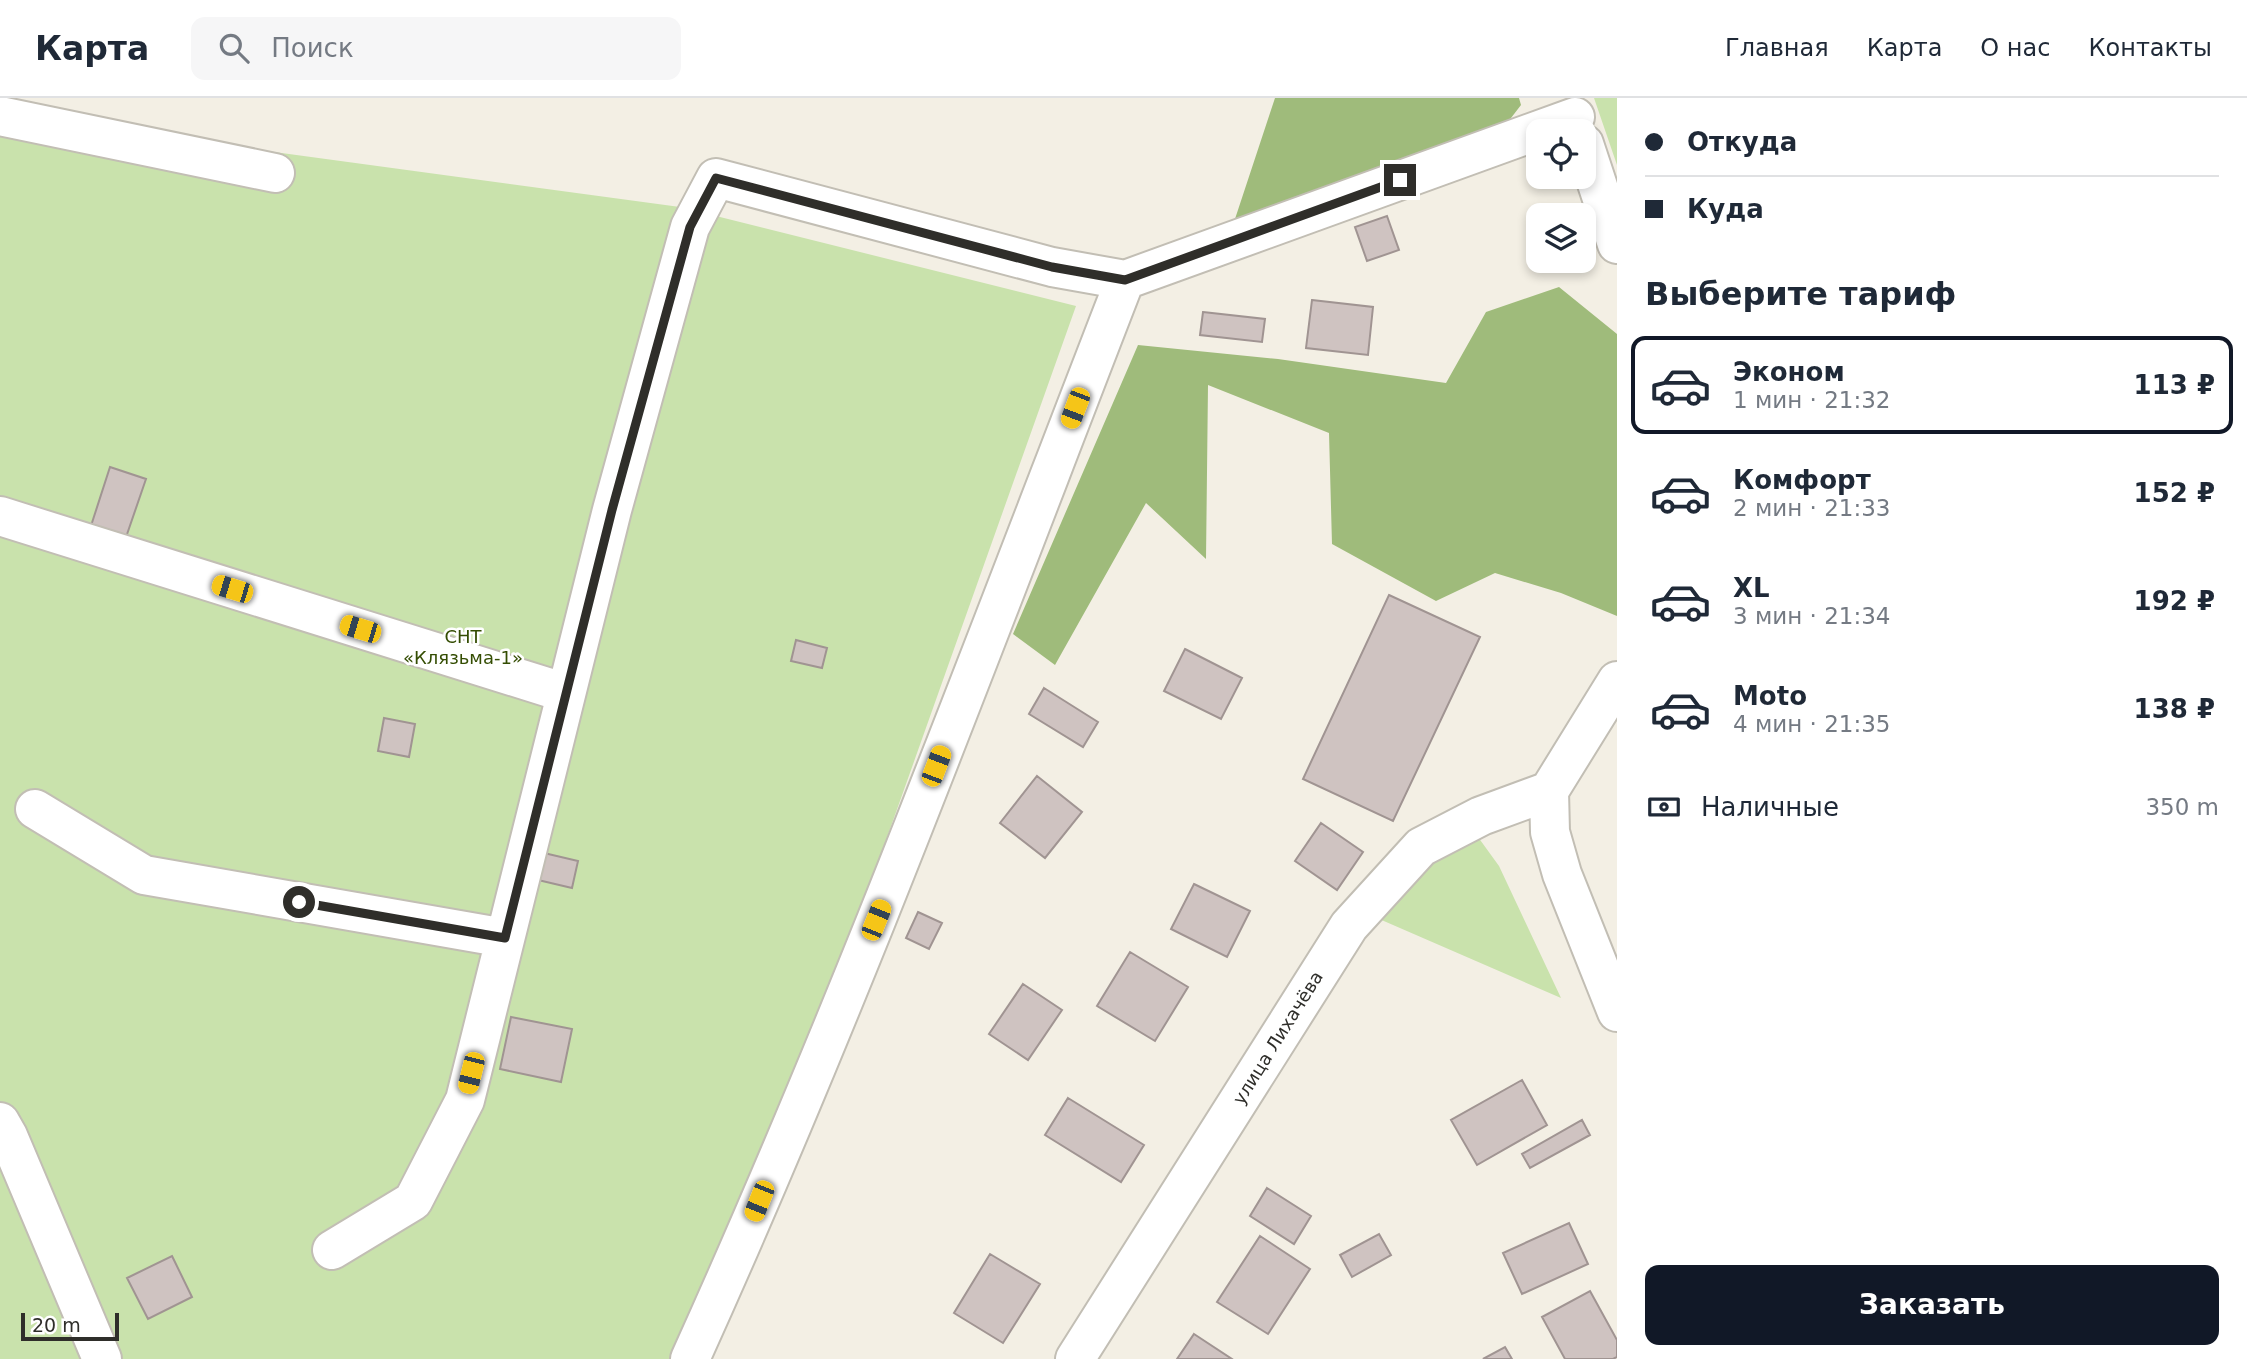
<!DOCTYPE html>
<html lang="ru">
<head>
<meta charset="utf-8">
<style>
  :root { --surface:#fff; --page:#f6f6f7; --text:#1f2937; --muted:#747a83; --line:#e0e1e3; --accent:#111827 }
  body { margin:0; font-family:"DejaVu Sans",sans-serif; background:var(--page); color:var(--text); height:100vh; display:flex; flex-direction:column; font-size:26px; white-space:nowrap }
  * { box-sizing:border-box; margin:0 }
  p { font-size:23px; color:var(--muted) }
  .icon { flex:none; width:38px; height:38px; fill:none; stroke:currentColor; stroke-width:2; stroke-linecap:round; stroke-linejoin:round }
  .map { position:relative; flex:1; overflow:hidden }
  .details { display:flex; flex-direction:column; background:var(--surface); width:630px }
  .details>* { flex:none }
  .banner { display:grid; align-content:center; height:154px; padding:0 28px; background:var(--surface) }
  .tools { position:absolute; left:1526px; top:21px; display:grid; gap:14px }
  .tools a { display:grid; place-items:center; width:70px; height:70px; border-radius:14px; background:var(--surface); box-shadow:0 4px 10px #0003; font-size:35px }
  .scale { position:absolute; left:21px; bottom:18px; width:98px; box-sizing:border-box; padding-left:7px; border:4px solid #2f2e2a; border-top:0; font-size:19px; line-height:24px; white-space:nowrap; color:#2f2e2a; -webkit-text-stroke:5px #fff; paint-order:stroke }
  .end { position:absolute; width:32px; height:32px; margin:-16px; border:9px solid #2f2e2a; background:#fff; box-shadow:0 0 0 4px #fff }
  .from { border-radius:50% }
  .car { position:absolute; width:21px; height:42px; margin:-21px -10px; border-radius:9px; box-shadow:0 0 5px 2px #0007; background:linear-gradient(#f5c518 24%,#345 0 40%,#f5c518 0 76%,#345 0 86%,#f5c518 0) }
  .banner b { display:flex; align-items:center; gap:24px; height:66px; font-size:26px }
  .banner b+b { border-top:2px solid var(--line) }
  .banner i { width:18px; height:18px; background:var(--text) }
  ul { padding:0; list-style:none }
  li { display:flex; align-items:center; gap:21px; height:98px; margin:0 14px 10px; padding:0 14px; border:4px solid transparent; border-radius:14px }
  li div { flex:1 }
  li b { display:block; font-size:26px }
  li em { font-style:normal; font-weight:600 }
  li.current { border-color:var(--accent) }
  li>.icon { width:63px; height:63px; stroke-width:1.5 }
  h2 { padding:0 28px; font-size:32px; line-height:84px }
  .pay { display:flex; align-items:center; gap:18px; height:77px; padding:0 28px; font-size:26px }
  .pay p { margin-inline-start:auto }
  .button { display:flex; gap:14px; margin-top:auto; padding:14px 28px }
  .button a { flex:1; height:80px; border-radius:14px; background:var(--accent); color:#fff; font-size:28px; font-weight:600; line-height:80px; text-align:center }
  header { display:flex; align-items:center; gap:42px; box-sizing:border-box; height:98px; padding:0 35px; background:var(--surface); border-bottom:2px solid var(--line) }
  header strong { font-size:33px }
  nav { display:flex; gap:38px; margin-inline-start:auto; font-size:24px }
  .search { width:490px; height:63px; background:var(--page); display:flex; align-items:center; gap:18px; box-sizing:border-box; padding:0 24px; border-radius:14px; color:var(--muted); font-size:26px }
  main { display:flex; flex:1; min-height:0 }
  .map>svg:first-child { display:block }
</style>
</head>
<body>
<header>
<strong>Карта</strong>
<div class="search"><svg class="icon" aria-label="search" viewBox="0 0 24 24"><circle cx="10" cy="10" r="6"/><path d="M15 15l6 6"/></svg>Поиск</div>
<nav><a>Главная</a><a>Карта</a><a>О нас</a><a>Контакты</a></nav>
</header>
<main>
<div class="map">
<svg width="1617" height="1261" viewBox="0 0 1617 1261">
  <rect width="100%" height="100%" fill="#f3efe4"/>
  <path fill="#c9e2ac" d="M 1594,0 L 1617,0 L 1617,67 Z
    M 0,17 L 680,109 L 1076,208 L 821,925 L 673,1261 L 0,1261 Z
    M 1478,739 L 1499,768 L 1561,900 L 1370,817 L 1383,792 Z"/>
  <path fill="#9fbb7b" d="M 1275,0 L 1519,0 L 1521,7 L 1501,33 L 1233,127 Z
    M 1559,189 L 1617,236 L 1617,518 L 1561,495 L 1495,475 L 1436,503 L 1332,446 L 1329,335 L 1208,287 L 1206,461 L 1146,405 L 1055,567 L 1013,536 L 1138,247 L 1278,261 L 1446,285 L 1486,214 Z"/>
  <path fill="#cfc3c1" stroke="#a09492" stroke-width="2" d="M 1387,118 L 1399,152 L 1367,163 L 1355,129 Z
    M 1312,202 L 1373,209 L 1368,257 L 1306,250 Z
    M 1203,214 L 1265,221 L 1262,244 L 1200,237 Z
    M 110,369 L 146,381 L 124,445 L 89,434 Z
    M 1389,497 L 1480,539 L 1393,723 L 1303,681 Z
    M 796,542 L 827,550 L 822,570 L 791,563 Z
    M 1185,551 L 1242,580 L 1221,621 L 1164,593 Z
    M 1044,590 L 1098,624 L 1083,649 L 1029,616 Z
    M 384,620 L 415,626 L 409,659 L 378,653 Z
    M 1037,678 L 1082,714 L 1045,760 L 1000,725 Z
    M 1321,725 L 1363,754 L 1337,792 L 1295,763 Z
    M 544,755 L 578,763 L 572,790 L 538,782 Z
    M 1194,786 L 1250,813 L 1227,859 L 1171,831 Z
    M 918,814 L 942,825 L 929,851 L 906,840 Z
    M 1130,854 L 1188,889 L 1155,943 L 1097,908 Z
    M 1023,886 L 1062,912 L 1028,962 L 989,936 Z
    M 511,919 L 572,931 L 561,984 L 500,971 Z
    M 1522,982 L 1547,1027 L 1477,1067 L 1451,1022 Z
    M 1068,1000 L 1144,1047 L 1121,1084 L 1045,1037 Z
    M 1582,1022 L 1590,1037 L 1530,1070 L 1522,1056 Z
    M 1267,1090 L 1311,1118 L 1294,1146 L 1250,1118 Z
    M 1569,1125 L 1588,1166 L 1522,1196 L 1503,1155 Z
    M 1379,1136 L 1391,1157 L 1352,1179 L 1340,1157 Z
    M 1260,1138 L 1310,1171 L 1268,1236 L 1217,1204 Z
    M 990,1156 L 1040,1186 L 1003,1245 L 954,1215 Z
    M 172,1158 L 192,1199 L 148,1221 L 127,1180 Z
    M 1590,1193 L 1617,1242 L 1617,1259 L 1613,1261 L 1565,1261 L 1542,1219 Z
    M 1194,1236 L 1232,1261 L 1177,1261 Z
    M 1505,1249 L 1512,1261 L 1483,1261 Z"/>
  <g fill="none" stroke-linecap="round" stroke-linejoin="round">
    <defs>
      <path id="minor" d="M 0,18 L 275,75
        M 1584,46 L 1617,146
        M 0,418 L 566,595
        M 1617,583 L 1549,693 L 1550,734 L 1562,776 L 1617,914
        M 35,711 L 144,777 L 505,840
        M 0,1024 L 8,1038 L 102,1261
        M 332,1152 L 413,1103 L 465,1002 L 612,412 L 690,129 L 716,80 L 1052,169 L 1125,182
        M 690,1261 C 850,908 985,543 1125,182 L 1575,19
        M 1075,1261 L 1349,828 L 1421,749 L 1481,718 L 1549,693"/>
    </defs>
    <use href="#minor" stroke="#c2beb4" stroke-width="42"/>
    <use href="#minor" stroke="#fff" stroke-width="38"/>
  </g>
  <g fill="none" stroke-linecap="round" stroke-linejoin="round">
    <path stroke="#2f2e2a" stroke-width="9" d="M 299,804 L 505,840 L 612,412 L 690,129 L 716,80 L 1052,169 L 1125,182 L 1400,82"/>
  </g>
  <g text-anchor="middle" stroke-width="5" stroke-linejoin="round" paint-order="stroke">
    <g font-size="18" fill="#344d03" stroke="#fff">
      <text x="463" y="545">СНТ<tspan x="463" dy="21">«Клязьма-1»</tspan></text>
    </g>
    <g font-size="18" fill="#2f2e2a" stroke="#fff">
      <text transform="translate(1278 940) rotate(-58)" y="6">улица Лихачёва</text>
    </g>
  </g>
</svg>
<div class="tools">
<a><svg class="icon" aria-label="locate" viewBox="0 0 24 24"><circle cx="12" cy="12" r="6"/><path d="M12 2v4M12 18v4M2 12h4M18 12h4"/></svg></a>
<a><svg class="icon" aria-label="layers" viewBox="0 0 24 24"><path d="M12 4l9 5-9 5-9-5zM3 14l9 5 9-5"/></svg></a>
</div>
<div class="scale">20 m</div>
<i class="end from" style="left:299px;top:804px"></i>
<i class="end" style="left:1400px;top:82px"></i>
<i class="car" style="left:1075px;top:310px;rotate:201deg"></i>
<i class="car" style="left:232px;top:491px;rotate:287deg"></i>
<i class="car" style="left:360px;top:531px;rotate:287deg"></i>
<i class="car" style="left:936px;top:668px;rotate:21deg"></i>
<i class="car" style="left:876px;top:822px;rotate:22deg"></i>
<i class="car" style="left:471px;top:975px;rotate:194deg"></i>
<i class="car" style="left:759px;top:1103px;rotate:202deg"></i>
</div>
<section class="details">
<div class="banner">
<b><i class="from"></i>Откуда</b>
<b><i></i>Куда</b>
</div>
<h2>Выберите тариф</h2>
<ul>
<li class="current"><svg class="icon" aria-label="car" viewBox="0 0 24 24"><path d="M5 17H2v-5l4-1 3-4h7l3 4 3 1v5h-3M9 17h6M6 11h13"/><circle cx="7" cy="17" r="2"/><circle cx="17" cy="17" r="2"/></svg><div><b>Эконом</b><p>1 мин · 21:32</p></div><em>113 ₽</em></li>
<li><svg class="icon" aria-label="car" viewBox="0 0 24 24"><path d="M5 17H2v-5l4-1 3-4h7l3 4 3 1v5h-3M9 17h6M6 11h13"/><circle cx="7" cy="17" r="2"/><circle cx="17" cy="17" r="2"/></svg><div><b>Комфорт</b><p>2 мин · 21:33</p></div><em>152 ₽</em></li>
<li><svg class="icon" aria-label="car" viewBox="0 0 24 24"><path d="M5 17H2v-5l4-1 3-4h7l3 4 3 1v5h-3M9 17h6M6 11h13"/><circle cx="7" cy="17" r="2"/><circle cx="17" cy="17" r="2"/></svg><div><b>XL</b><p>3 мин · 21:34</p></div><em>192 ₽</em></li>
<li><svg class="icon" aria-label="car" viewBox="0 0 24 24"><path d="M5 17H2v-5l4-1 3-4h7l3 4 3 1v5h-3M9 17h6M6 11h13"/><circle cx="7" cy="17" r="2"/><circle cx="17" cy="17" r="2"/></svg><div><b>Moto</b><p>4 мин · 21:35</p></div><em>138 ₽</em></li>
</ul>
<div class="pay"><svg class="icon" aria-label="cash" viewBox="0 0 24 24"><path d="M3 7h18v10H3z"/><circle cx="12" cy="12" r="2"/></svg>Наличные<p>350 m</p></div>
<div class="button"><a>Заказать</a></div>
</section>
</main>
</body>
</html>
